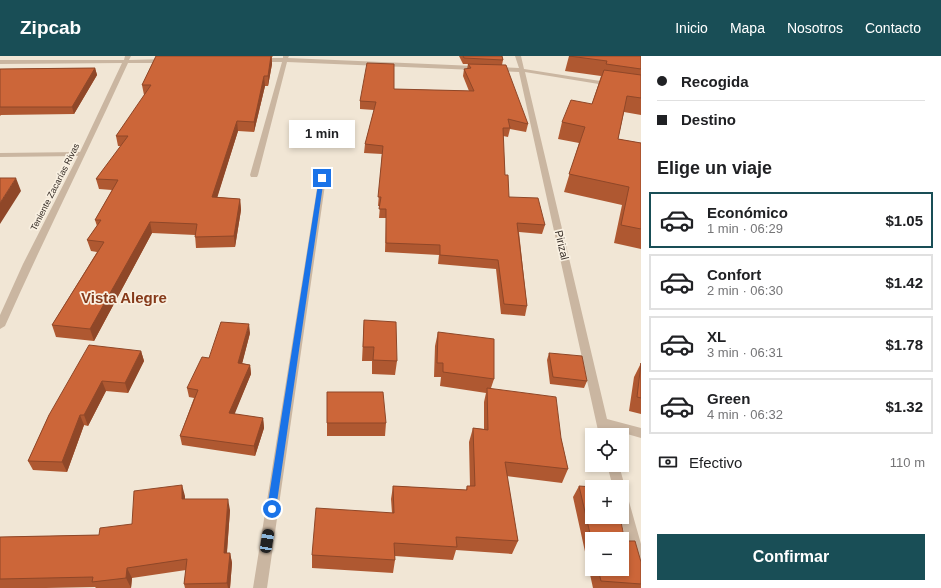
<!DOCTYPE html>
<html lang="es">
<head>
<meta charset="utf-8">
<style>
  :root { --surface:#fff; --page:#f6f6f6; --text:#202124; --muted:#757577; --line:#e0e0e0; --accent:#194e56 }
  body { margin:0; font-family:Arial,sans-serif; background:var(--page); color:var(--text); height:100vh; display:flex; flex-direction:column; font-size:15px; white-space:nowrap }
  * { box-sizing:border-box; margin:0 }
  p { font-size:13px; color:var(--muted) }
  .icon { flex:none; width:22px; height:22px; fill:none; stroke:currentColor; stroke-width:2; stroke-linecap:round; stroke-linejoin:round }
  .map { position:relative; flex:1; overflow:hidden }
  .panel { display:flex; flex-direction:column; background:var(--surface); width:300px }
  .panel>* { flex:none }
  .top-card { display:grid; align-content:center; height:88px; padding:0 16px; background:var(--surface) }
  .fabs { position:absolute; left:585px; top:372px; display:grid; gap:8px }
  .fabs a { display:grid; place-items:center; width:44px; height:44px; border-radius:0px; background:var(--surface); box-shadow:0 2px 6px #0003; font-size:20px }
  .end { position:absolute; width:18px; height:18px; margin:-9px; border:5px solid #1a73e8; background:#fff; box-shadow:0 0 0 2px #fff }
  .from { border-radius:50% }
  .bubble { position:absolute; height:28px; border-radius:0px; background:var(--surface); box-shadow:0 2px 6px #0003; font-size:13px; font-weight:800; line-height:28px; text-align:center }
  .car { position:absolute; width:12px; height:24px; margin:-12px -6px; border-radius:5px; box-shadow:0 0 3px 1px #0007; background:linear-gradient(#222 24%,#8ab4d8 0 40%,#222 0 76%,#8ab4d8 0 86%,#222 0) }
  .top-card b { display:flex; align-items:center; gap:14px; height:38px; font-size:15px }
  .top-card b+b { border-top:1px solid var(--line) }
  .top-card i { width:10px; height:10px; background:var(--text) }
  ul { padding:0; list-style:none }
  li { display:flex; align-items:center; gap:12px; height:56px; margin:0 8px 6px; padding:0 8px; border:2px solid var(--line); border-radius:0px }
  li div { flex:1 }
  li b { display:block; font-size:15px }
  li em { font-style:normal; font-weight:800 }
  li.selected { border-color:var(--accent) }
  li>.icon { width:36px; height:36px; stroke-width:1.5 }
  h2 { padding:0 16px; font-size:18px; line-height:48px }
  .pay { display:flex; align-items:center; gap:10px; height:44px; padding:0 16px; font-size:15px }
  .pay p { margin-inline-start:auto }
  .cta { display:flex; gap:8px; margin-top:auto; padding:8px 16px }
  .cta a { flex:1; height:46px; border-radius:0px; background:var(--accent); color:#fff; font-size:16px; font-weight:800; line-height:46px; text-align:center }
  header { display:flex; align-items:center; gap:24px; box-sizing:border-box; height:56px; padding:0 20px; background:var(--accent); color:#fff }
  header strong { font-size:19px }
  nav { display:flex; gap:22px; margin-inline-start:auto; font-size:14px }
  main { display:flex; flex:1; min-height:0 }
  .map>svg:first-child { display:block }
</style>
</head>
<body>
<header>
<strong>Zipcab</strong>
<nav><a>Inicio</a><a>Mapa</a><a>Nosotros</a><a>Contacto</a></nav>
</header>
<main>
<div class="map">
<svg width="641" height="532" viewBox="0 0 641 532">
  <rect width="100%" height="100%" fill="#f1e6d5"/>
  <g fill="none" stroke-linecap="round" stroke-linejoin="round">
    <path fill="#cab6a1" fill-rule="evenodd" d="M 125,0 L 131,0 L 129,4 L 167,3 L 170,5 L 167,7 L 128,7 C 88,95 44,182 5,270 L 0,273 L 0,259 L 23,208 L 78,100 L 0,101 L 0,97 L 80,96 L 122,7 L 0,8 L 0,4 L 124,4 Z
      M 283,0 L 289,0 L 288,2 L 519,12 L 515,0 L 521,0 L 524,13 L 613,27 L 614,28 L 611,30 L 525,16 L 607,363 L 641,372 L 641,382 L 610,373 L 611,379 L 599,379 L 519,16 L 287,6 L 258,119 L 257,121 L 251,121 L 250,119 L 282,6 L 259,6 L 256,4 L 259,2 L 283,2 Z
      M 319,120 L 322,120 L 326,122 L 267,532 L 253,532 Z
      M 607,409 L 619,409 L 625,431 L 624,435 L 622,435 L 622,431 L 613,431 Z
      M 622,436 L 627,438 L 628,442 L 641,488 L 641,521 L 636,519 L 634,514 L 620,461 L 622,461 Z"/>
  </g>
  <path fill="#af5831" fill-rule="evenodd" d="M 156,0 L 273,0 L 272,1 L 272,8 L 268,30 L 265,30 L 254,76 L 238,75 L 217,141 L 240,143 L 241,154 L 235,191 L 196,192 L 195,179 L 152,177 L 94,285 L 56,281 L 52,269 L 97,196 L 91,195 L 87,184 L 97,170 L 95,164 L 112,134 L 99,133 L 96,123 L 121,90 L 118,90 L 116,80 L 145,39 L 144,39 L 142,29 Z
    M 459,0 L 502,0 L 503,4 L 502,9 L 528,68 L 526,76 L 510,73 L 508,81 L 503,80 L 505,119 L 509,141 L 545,169 L 542,178 L 519,176 L 527,250 L 525,260 L 501,258 L 496,213 L 438,208 L 439,199 L 385,196 L 386,162 L 379,162 L 380,150 L 378,150 L 382,98 L 364,97 L 365,88 L 374,54 L 360,53 L 360,45 L 394,33 L 469,35 L 463,20 L 464,13 L 467,13 L 468,8 L 463,8 Z
    M 569,0 L 641,0 L 641,59 L 624,56 L 618,83 L 641,87 L 641,193 L 614,187 L 622,149 L 564,136 L 579,87 L 558,83 L 562,66 L 592,48 L 601,20 L 565,15 Z
    M 95,12 L 97,19 L 74,58 L 1,59 L 0,60 L 0,13 Z
    M 364,264 L 397,305 L 395,319 L 372,318 L 372,305 L 362,305 Z
    M 438,276 L 494,323 L 491,332 L 561,382 L 568,413 L 562,427 L 507,420 L 518,485 L 512,498 L 456,494 L 453,504 L 395,500 L 395,504 L 393,517 L 312,512 L 312,499 L 392,457 L 391,443 L 393,430 L 466,434 L 467,430 L 470,430 L 469,386 L 473,372 L 484,373 L 484,346 L 486,337 L 440,330 L 441,321 L 434,321 L 435,290 Z
    M 250,277 L 242,307 L 250,309 L 251,318 L 234,358 L 263,362 L 264,372 L 255,400 L 182,389 L 180,380 L 194,342 L 189,341 L 187,332 L 209,302 Z
    M 141,295 L 144,305 L 128,337 L 106,335 L 88,370 L 84,369 L 67,416 L 33,414 L 28,405 L 49,359 Z
    M 549,297 L 587,325 L 584,332 L 550,328 L 547,304 Z
    M 641,307 L 641,358 L 629,355 L 634,321 Z
    M 327,336 L 386,367 L 385,380 L 327,380 Z
    M 579,430 L 625,485 L 641,506 L 641,532 L 593,532 L 573,441 ZM 592,483 L 622,513 L 592,513 Z
    M 185,440 L 185,443 L 230,454 L 227,497 L 230,497 L 232,507 L 230,532 L 185,532 L 184,528 L 186,514 L 132,522 L 131,532 L 96,532 L 95,531 L 46,532 L 0,532 L 0,481 L 99,479 L 132,468 Z"/>
  <path fill="#8f4728" d="M 271,0 L 272,8 L 268,30 L 268,20 Z
    M 95,12 L 97,19 L 74,58 L 72,51 Z
    M 264,20 L 265,30 L 254,76 L 254,66 Z
    M 237,65 L 238,75 L 214,152 L 212,141 Z
    M 16,122 L 21,135 L 0,168 L 0,147 Z
    M 240,143 L 241,154 L 235,191 L 234,180 Z
    M 150,166 L 152,177 L 94,285 L 90,273 Z
    M 249,268 L 250,277 L 240,316 L 238,307 Z
    M 141,295 L 144,305 L 128,337 L 125,327 Z
    M 250,309 L 251,318 L 231,367 L 229,357 Z
    M 102,325 L 106,335 L 88,370 L 84,359 Z
    M 80,359 L 84,369 L 67,416 L 62,406 Z
    M 263,362 L 264,372 L 255,400 L 254,390 Z
    M 182,429 L 185,440 L 185,454 L 182,443 Z
    M 228,443 L 230,454 L 226,507 L 224,497 Z
    M 230,497 L 232,507 L 230,532 L 228,532 L 227,527 Z
    M 127,512 L 132,522 L 131,532 L 126,522 Z"/>
  <path fill="#cc6639" stroke="#8f4728" d="M 156,0 L 271,0 L 268,20 L 264,20 L 254,66 L 237,65 L 212,141 L 240,143 L 234,180 L 195,181 L 197,168 L 150,166 L 90,273 L 52,269 L 104,186 L 87,184 L 101,164 L 95,164 L 118,124 L 96,123 L 128,80 L 116,80 L 151,29 L 142,29 Z
    M 463,0 L 502,0 L 503,4 L 464,2 Z
    M 569,0 L 641,0 L 641,13 L 606,8 L 607,5 Z
    M 367,7 L 394,8 L 394,33 L 474,35 L 464,13 L 471,12 L 468,8 L 506,9 L 528,68 L 508,63 L 510,72 L 503,72 L 505,119 L 508,119 L 509,141 L 538,142 L 545,169 L 517,167 L 527,250 L 504,248 L 498,204 L 440,199 L 440,189 L 386,187 L 386,153 L 379,153 L 381,141 L 378,141 L 383,90 L 365,88 L 376,46 L 360,45 Z
    M 95,12 L 72,51 L 0,51 L 0,13 Z
    M 604,14 L 641,19 L 641,42 L 627,40 L 618,83 L 641,87 L 641,173 L 621,169 L 629,131 L 569,118 L 585,71 L 562,66 L 571,44 L 592,48 Z
    M 0,122 L 16,122 L 0,147 Z
    M 364,264 L 396,266 L 397,305 L 373,304 L 374,291 L 363,291 Z
    M 221,266 L 249,268 L 238,307 L 250,309 L 229,357 L 263,362 L 254,390 L 180,380 L 198,334 L 187,332 L 202,301 L 209,302 Z
    M 438,276 L 494,283 L 494,323 L 443,316 L 443,307 L 437,307 Z
    M 89,289 L 141,295 L 125,327 L 102,325 L 84,359 L 80,359 L 62,406 L 28,405 L 49,359 Z
    M 549,297 L 582,300 L 587,325 L 553,321 Z
    M 641,307 L 641,342 L 637,341 Z
    M 487,332 L 556,341 L 561,382 L 568,413 L 505,406 L 518,485 L 456,481 L 457,491 L 394,487 L 395,504 L 312,499 L 316,452 L 394,457 L 393,430 L 467,434 L 467,430 L 475,430 L 473,372 L 488,374 Z
    M 327,336 L 383,336 L 386,367 L 327,367 Z
    M 182,429 L 182,443 L 228,443 L 224,497 L 230,497 L 227,527 L 184,528 L 187,503 L 127,512 L 126,522 L 92,526 L 93,521 L 0,523 L 0,481 L 99,479 L 100,472 L 132,468 L 134,435 Z
    M 579,430 L 593,431 L 592,431 L 592,461 L 620,461 L 625,485 L 635,485 L 641,506 L 641,528 L 601,525 L 598,513 L 622,513 L 622,483 L 592,483 L 592,486 Z"/>
  <path fill="#1a73e8" d="M 322,120 L 324,122 L 276,453 L 272,457 L 267,453 L 319,122 Z"/>
  <g text-anchor="middle" stroke-width="3.5" stroke-linejoin="round" paint-order="stroke">
    <g font-size="9" fill="#332a24" stroke="#f9f0e1">
      <text transform="translate(55 131) rotate(-63)" y="3">Teniente Zacarías Rivas</text>
    </g>
    <g font-size="11" fill="#332a24" stroke="#f9f0e1">
      <text transform="translate(562 189) rotate(77)" y="4">Pirizal</text>
    </g>
    <g font-size="15" font-weight="bold" fill="#863a1a" stroke="#f9f0e1">
      <text x="124" y="247">Vista Alegre</text>
    </g>
  </g>
</svg>
<div class="fabs">
<a><svg class="icon" aria-label="locate" viewBox="0 0 24 24"><circle cx="12" cy="12" r="6"/><path d="M12 2v4M12 18v4M2 12h4M18 12h4"/></svg></a>
<a>+</a>
<a>−</a>
</div>
<i class="end from" style="left:272px;top:453px"></i>
<i class="end" style="left:322px;top:122px"></i>
<div class="bubble" style="left:289px;top:64px;width:66px">1 min</div>
<i class="car" style="left:267px;top:485px;rotate:9deg"></i>
</div>
<section class="panel">
<div class="top-card">
<b><i class="from"></i>Recogida</b>
<b><i></i>Destino</b>
</div>
<h2>Elige un viaje</h2>
<ul>
<li class="selected"><svg class="icon" aria-label="car" viewBox="0 0 24 24"><path d="M5 17H2v-5l4-1 3-4h7l3 4 3 1v5h-3M9 17h6M6 11h13"/><circle cx="7" cy="17" r="2"/><circle cx="17" cy="17" r="2"/></svg><div><b>Económico</b><p>1 min · 06:29</p></div><em>$1.05</em></li>
<li><svg class="icon" aria-label="car" viewBox="0 0 24 24"><path d="M5 17H2v-5l4-1 3-4h7l3 4 3 1v5h-3M9 17h6M6 11h13"/><circle cx="7" cy="17" r="2"/><circle cx="17" cy="17" r="2"/></svg><div><b>Confort</b><p>2 min · 06:30</p></div><em>$1.42</em></li>
<li><svg class="icon" aria-label="car" viewBox="0 0 24 24"><path d="M5 17H2v-5l4-1 3-4h7l3 4 3 1v5h-3M9 17h6M6 11h13"/><circle cx="7" cy="17" r="2"/><circle cx="17" cy="17" r="2"/></svg><div><b>XL</b><p>3 min · 06:31</p></div><em>$1.78</em></li>
<li><svg class="icon" aria-label="car" viewBox="0 0 24 24"><path d="M5 17H2v-5l4-1 3-4h7l3 4 3 1v5h-3M9 17h6M6 11h13"/><circle cx="7" cy="17" r="2"/><circle cx="17" cy="17" r="2"/></svg><div><b>Green</b><p>4 min · 06:32</p></div><em>$1.32</em></li>
</ul>
<div class="pay"><svg class="icon" aria-label="cash" viewBox="0 0 24 24"><path d="M3 7h18v10H3z"/><circle cx="12" cy="12" r="2"/></svg>Efectivo<p>110 m</p></div>
<div class="cta"><a>Confirmar</a></div>
</section>
</main>
</body>
</html>
